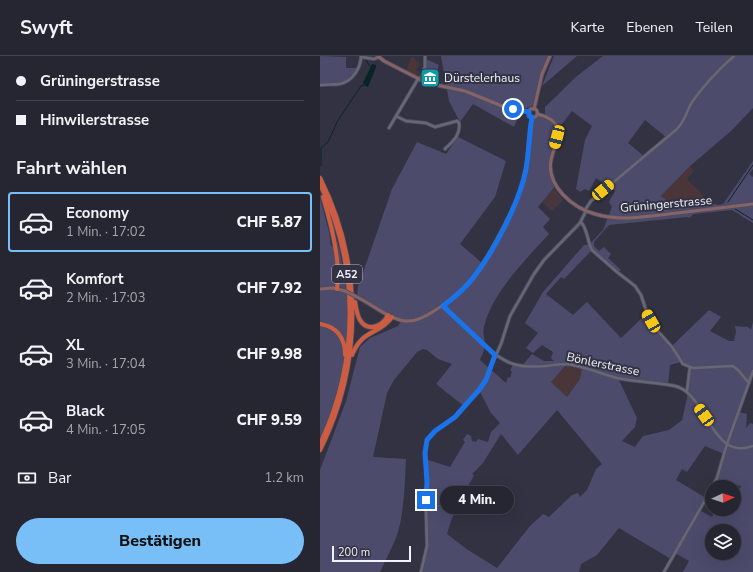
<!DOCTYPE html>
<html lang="de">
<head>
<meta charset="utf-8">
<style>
  :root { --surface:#262632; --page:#2e2e3a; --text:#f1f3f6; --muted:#a4a5ac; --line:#42434d; --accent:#78bff8 }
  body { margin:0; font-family:"Nunito Sans",sans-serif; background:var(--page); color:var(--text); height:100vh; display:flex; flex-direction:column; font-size:15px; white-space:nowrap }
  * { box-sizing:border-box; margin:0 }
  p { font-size:13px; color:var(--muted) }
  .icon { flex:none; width:22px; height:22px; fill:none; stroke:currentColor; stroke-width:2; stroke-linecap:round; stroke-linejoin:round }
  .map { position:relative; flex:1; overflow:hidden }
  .sheet { display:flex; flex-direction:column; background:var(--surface); width:320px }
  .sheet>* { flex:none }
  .hud { display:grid; align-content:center; height:88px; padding:0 16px; background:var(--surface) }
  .needle { width:26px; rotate:87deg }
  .buttons { position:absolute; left:385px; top:424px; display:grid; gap:8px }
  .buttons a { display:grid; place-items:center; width:36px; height:36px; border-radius:50%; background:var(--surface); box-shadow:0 4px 16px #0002,0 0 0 1px var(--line); font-size:20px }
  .scale { position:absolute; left:12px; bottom:10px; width:79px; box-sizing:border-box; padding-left:4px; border:2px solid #f2f2fd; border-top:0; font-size:11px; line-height:14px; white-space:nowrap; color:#f2f2fd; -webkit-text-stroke:3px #333242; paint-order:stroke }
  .end { position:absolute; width:18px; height:18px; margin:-9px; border:5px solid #1a73e8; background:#fff; box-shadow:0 0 0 2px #fff }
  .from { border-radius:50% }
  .bubble { position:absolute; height:28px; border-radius:14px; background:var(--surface); box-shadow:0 4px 16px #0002,0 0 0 1px var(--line); font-size:13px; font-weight:800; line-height:28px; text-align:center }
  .car { position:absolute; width:12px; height:24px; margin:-12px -6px; border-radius:5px; box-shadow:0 0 3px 1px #0007; background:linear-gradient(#f5c518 24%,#345 0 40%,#f5c518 0 76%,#345 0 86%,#f5c518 0) }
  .hud b { display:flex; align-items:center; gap:14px; height:38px; font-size:15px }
  .hud b+b { border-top:1px solid var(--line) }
  .hud i { width:10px; height:10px; background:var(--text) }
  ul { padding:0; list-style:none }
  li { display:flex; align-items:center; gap:12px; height:60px; margin:0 8px 6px; padding:0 8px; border:2px solid transparent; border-radius:4px }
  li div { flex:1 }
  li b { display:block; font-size:15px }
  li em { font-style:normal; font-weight:800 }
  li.current { border-color:var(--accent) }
  li>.icon { width:36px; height:36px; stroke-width:1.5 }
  h2 { padding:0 16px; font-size:18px; line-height:48px }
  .pay { display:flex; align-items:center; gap:10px; height:44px; padding:0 16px; font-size:15px }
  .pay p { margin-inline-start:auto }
  .action { display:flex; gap:8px; margin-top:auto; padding:8px 16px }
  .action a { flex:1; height:46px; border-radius:24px; background:var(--accent); color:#111; font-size:16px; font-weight:800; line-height:46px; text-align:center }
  header { display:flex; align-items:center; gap:24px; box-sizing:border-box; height:56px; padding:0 20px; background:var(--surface); border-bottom:1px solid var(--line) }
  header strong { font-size:19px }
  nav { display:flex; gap:22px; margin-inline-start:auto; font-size:14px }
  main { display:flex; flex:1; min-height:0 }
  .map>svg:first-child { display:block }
</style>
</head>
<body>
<header>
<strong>Swyft</strong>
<nav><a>Karte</a><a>Ebenen</a><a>Teilen</a></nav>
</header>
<main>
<section class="sheet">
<div class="hud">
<b><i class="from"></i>Grüningerstrasse</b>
<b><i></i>Hinwilerstrasse</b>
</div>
<h2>Fahrt wählen</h2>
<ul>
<li class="current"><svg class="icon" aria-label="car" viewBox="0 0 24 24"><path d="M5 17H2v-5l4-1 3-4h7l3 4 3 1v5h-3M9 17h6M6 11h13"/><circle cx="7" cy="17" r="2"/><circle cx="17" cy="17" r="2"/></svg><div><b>Economy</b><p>1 Min. · 17:02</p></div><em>CHF 5.87</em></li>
<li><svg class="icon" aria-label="car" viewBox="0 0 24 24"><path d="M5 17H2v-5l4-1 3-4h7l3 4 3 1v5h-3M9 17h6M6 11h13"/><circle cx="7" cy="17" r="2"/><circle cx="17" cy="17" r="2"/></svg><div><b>Komfort</b><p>2 Min. · 17:03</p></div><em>CHF 7.92</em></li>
<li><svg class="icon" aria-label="car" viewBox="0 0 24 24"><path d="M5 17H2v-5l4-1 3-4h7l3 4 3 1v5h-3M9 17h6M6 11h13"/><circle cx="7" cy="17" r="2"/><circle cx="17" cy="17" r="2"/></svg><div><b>XL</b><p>3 Min. · 17:04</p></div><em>CHF 9.98</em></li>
<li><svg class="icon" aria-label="car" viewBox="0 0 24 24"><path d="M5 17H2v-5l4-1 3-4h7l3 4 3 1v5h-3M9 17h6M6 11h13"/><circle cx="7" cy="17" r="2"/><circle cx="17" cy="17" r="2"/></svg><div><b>Black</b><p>4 Min. · 17:05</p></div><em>CHF 9.59</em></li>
</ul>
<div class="pay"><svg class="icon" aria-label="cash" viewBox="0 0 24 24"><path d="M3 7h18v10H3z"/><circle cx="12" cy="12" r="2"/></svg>Bar<p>1.2 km</p></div>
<div class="action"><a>Bestätigen</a></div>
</section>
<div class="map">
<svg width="433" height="516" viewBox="0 0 433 516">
  <rect width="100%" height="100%" fill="#333242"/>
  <path fill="#4a3639" d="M 91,1 L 95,2 L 95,4 L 99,6 L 96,15 L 99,16 L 97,21 L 86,15 Z
    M 370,110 L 374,115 L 367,123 L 390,147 L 356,152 L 341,140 Z
    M 247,308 L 262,312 L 260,323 L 247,341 L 231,326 Z"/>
  <path fill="#48363e" d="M 233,131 L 243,144 L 232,155 L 222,146 Z"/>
  <path fill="#4d4b6c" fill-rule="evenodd" d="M 0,0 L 26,1 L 26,12 L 38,12 L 25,26 L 0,29 Z
    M 121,0 L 231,0 L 213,48 L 211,51 L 206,52 L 181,48 L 163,42 L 201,55 L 194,71 L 153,48 L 140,66 L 129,45 Z
    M 234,0 L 257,0 L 222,30 Z
    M 283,0 L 433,0 L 433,52 L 411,75 L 370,110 L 341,140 L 356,152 L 390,147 L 398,149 L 403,148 L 433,105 L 433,113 L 429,118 L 433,121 L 433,167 L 412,154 L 374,158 L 369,162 L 367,161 L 289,169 L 274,186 L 274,190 L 279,195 L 284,191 L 291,198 L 288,202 L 301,214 L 297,216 L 272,194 L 244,223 L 241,221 L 226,238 L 253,259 L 267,246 L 301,282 L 327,257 L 340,280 L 351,291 L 389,254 L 401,261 L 390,275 L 409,285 L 414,285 L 416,276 L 415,270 L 428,271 L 431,274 L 433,266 L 433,315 L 419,356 L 427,358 L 426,372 L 430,367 L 433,368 L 433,516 L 363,516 L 369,505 L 355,497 L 351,503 L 299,472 L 277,499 L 261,508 L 259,516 L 101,516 C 110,482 108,438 105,403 L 130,411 L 145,386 L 143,384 L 147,378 L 151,380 L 152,385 L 156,386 L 158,383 L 168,386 L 171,376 L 180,367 L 171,357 L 159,334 L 145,351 L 116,328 L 132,308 L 118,303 L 107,294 L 103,293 L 97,296 L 74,324 L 67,337 L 53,401 L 86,403 C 85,426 84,461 76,482 C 71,494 65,505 60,516 L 0,516 L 0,414 L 26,345 L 40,291 L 50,282 L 78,270 L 81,264 L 72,261 L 37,241 L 38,231 L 72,133 L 97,86 L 126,98 L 138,81 L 186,105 L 175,141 L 140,188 L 162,207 L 187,164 L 204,124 L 213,62 L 217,59 L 225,60 L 225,51 L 257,20 ZM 252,55 L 272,70 L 265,84 L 256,133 L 260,136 L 265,133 L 269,135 L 276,122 L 295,135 L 289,146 L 292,151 L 283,174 L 270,188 L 264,189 L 223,236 L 205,267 L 218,277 L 206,292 L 213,297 L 222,289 L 233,296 L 231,302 L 234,305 L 224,305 L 212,298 L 201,311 L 193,308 L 190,315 L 192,315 L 190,322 L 188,321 L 186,327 L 160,304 C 162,299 164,295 165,289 C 165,283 162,276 164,271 C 171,238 207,202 229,178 L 223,171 L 230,163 L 218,151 L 236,129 L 230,108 L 237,74 L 237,71 L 242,68 ZM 325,64 L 347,82 L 324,100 L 308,87 ZM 361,306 L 370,311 L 367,342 L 362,364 L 349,374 L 323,380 L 315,391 L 302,385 L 315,371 L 317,362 L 298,322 L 348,329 L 350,309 ZM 247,308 L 262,312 L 260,323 L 247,341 L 231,326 ZM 237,354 L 282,408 L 276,413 L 267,434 L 260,441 L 258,437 L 252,439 L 229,461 L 223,458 L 210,470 L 177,512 L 148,494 L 127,478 L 132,462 L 154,419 L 152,418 L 163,407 L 181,378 L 198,399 ZM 385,390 L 404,398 L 398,424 L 421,430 L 414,446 L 414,453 L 396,453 L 392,461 L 379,454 L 386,442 L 356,424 L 362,413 L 367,416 ZM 392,475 L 414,475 L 414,497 L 392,497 Z
    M 106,3 L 119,9 L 113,27 L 101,23 Z
    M 0,142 L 9,176 L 11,190 L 15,192 L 17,233 L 29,237 L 30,261 L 20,336 L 0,385 Z
    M 12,168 L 20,195 L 26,233 L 19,231 L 18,211 Z"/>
  <path fill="#092427" d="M 52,8 L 56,9 L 56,11 L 48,31 L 44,29 L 43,27 Z"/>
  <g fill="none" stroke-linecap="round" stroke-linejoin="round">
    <path stroke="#092427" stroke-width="1" d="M 45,3 L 50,10
      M 1,110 L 1,92 L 8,86 L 18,64 L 41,30 L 44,29
      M 408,146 L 433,109
      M 415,153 L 433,164"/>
    <defs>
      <path id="street" d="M 41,1 L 54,3 L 59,1
        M 100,24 L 105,11 L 105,0
        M 0,29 C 6,28 13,29 19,28 C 32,26 41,12 41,0
        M 76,60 L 86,65 L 106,67 L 115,71 L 137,65 L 139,67 C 141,79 132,86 125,93
        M 69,72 L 98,23
        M 265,154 L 271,145 L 283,135 L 357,73 C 366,63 366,56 372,46 C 384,29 398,14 414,0
        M 261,166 C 268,174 267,185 272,194 L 297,216 L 315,230 L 321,239 L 327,257 L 336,273 L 352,291 L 363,308 L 373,312 L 413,310 L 418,314 L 429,327
        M 123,250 L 170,294 C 189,310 201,312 226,310 C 233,309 240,308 247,308 C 264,310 281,318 297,322 C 316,326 336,326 355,330 C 387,337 391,406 433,390
        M 367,335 L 370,311
        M 392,431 L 397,422 L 407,388 L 433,315
        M 101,516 L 107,490 L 106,451 L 107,426 L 105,397 L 107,384 L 115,375 L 133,363 L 162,330 L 181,288 L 190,260 L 214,218 L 224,204 L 260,167 L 266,155
        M 344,516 L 392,432"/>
      <path id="secondary" d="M 58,0 L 64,5 L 107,27 L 145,35 L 182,50 L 209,56
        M208.5 57a4.5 4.5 0 1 1 9 0a4.5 4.5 0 1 1-9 0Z
        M 214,53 L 222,18 L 230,0
        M 217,58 C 225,60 234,63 237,71 C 240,81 233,94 231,104 C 226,130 253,152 275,158 C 301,166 331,160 357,157 C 382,154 408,151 433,148
        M 0,233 L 13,232 L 25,235
        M 37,241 C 52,248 68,263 86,265 C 96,266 105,261 114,255 C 147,236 166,206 183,172 C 191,157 199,142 204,125 C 209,104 208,82 212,61"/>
      <path id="highway" d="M 0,122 C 43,208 43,308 0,394
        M 0,128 C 40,210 39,306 0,388
        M 3,141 C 11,167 21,206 17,233
        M 35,246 C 36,252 37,259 40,264 C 48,277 63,270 68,259
        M 0,268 C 18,271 25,282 25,299
        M 32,299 C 43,272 58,280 72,261"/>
    </defs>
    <use href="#street" stroke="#4f4e5b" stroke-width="4"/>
    <use href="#secondary" stroke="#4f4e5b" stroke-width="4.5"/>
    <use href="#highway" stroke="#4f4e5b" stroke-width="5.5"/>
    <use href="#street" stroke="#666678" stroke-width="2.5"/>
    <use href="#secondary" stroke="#856368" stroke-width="3"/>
    <use href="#highway" stroke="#cd5d42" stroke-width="4"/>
    <defs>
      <path id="secondary-bridge" d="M 25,235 L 37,241"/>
    </defs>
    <use href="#secondary-bridge" stroke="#4f4e5b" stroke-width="4.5" stroke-linecap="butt"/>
    <use href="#secondary-bridge" stroke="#856368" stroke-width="3"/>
  </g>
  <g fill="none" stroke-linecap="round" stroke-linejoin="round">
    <path stroke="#1a73e8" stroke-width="5" d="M 106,444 L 107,426 L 105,397 L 107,384 L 115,375 L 135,361 L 159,334 L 166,324 L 175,299 L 123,250 C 135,241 147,231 156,218 C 175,193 200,145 206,113 C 209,96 209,79 212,61 L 209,60 L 209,56 L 193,53"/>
  </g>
  <defs>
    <symbol id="museum-square" viewBox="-11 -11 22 22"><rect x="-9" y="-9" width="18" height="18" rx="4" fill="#0f9aa8" stroke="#333242"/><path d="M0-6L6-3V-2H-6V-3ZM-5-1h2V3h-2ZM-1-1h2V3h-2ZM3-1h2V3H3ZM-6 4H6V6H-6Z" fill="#fff"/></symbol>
  </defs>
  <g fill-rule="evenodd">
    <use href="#museum-square" x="99" y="11" width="22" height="22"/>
  </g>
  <g text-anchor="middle" stroke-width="4" stroke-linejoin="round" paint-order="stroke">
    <rect fill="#333242" stroke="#b9b8c5" stroke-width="1" x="12" y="209" width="30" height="18" rx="3"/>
    <g font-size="11" font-weight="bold" fill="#f2f2fd">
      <text x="27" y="222">A52</text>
    </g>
    <g font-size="12" fill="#f2f2fd" stroke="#333242" text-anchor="start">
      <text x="124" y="26">Dürstelerhaus</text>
    </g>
    <g font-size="12" fill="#f2f2fd" stroke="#333242">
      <text transform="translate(346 148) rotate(-5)" y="4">Grüningerstrasse</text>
      <text transform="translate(283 308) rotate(12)" y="4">Bönlerstrasse</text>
    </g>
  </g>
</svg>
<div class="buttons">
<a><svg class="needle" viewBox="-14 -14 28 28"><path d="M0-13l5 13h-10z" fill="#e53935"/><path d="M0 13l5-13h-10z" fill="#a4a5ac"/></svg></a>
<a><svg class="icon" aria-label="layers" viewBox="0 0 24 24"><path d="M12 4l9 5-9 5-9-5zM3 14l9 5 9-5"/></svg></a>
</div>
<div class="scale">200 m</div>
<i class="end from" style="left:193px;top:53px"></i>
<i class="end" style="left:106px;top:444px"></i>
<div class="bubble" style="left:120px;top:430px;width:74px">4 Min.</div>
<i class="car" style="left:237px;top:81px;rotate:195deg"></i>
<i class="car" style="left:283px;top:134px;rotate:50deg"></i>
<i class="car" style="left:331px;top:265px;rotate:330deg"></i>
<i class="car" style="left:384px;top:359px;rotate:325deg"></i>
</div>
</main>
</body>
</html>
